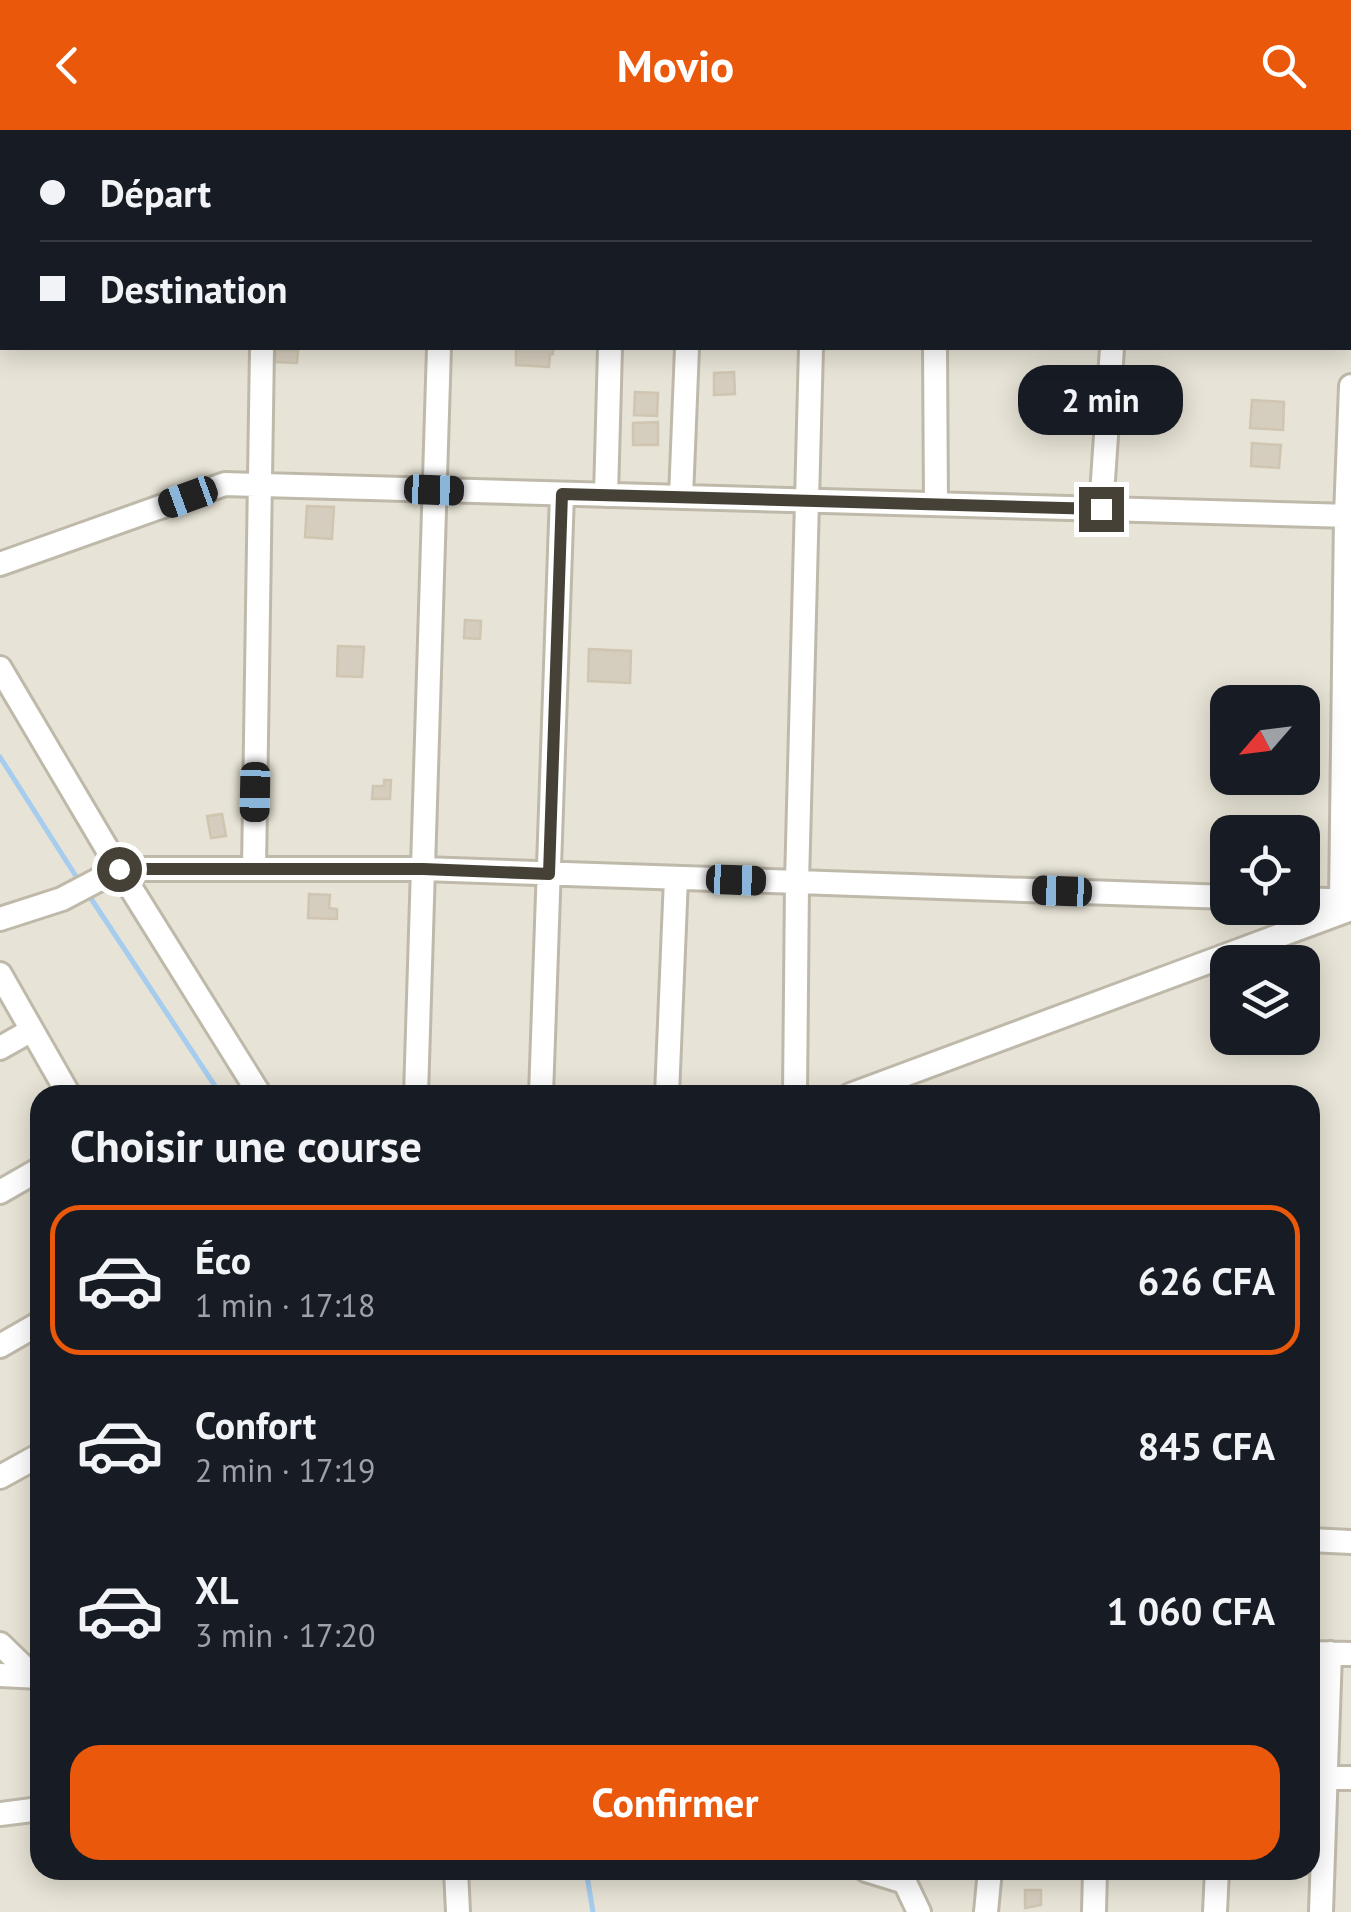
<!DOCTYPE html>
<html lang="fr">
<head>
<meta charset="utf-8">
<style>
  :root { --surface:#171b24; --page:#242831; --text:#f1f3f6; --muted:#9ea1a6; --line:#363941; --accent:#ea580c }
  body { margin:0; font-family:"PT Sans",sans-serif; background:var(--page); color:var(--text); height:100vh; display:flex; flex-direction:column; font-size:38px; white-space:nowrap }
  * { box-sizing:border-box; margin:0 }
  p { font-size:32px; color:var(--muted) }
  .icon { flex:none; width:55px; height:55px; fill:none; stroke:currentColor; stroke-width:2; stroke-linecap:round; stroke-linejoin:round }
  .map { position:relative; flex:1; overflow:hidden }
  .panel { position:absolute; left:30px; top:955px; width:1290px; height:795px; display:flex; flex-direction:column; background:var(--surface); border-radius:30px; box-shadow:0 5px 25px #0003 }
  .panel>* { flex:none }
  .top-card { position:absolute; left:0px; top:0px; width:1352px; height:220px; box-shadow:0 5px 25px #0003; display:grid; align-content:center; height:220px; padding:0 40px; background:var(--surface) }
  .needle { width:65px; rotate:242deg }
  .controls { position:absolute; left:1210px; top:555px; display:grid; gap:20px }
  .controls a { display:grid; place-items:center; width:110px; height:110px; border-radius:20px; background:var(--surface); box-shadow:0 5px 25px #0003; font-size:50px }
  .end { position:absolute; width:45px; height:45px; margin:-22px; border:12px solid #464137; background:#fff; box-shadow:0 0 0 5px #fff }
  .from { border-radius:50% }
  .bubble { position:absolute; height:70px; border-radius:30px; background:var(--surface); box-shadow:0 5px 25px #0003; font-size:32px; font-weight:700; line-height:70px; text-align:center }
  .car { position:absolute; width:30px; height:60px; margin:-30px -15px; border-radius:12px; box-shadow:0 0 8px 2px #0007; background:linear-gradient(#222 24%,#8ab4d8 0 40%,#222 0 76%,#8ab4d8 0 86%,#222 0) }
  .top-card b { display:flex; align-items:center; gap:35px; height:95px; font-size:38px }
  .top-card b+b { border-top:2px solid var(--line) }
  .top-card i { width:25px; height:25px; background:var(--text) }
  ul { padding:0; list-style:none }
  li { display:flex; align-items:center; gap:30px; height:150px; margin:0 20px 15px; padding:0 20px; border:5px solid transparent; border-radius:30px }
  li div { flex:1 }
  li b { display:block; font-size:38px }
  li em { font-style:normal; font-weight:700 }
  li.on { border-color:var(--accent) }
  li>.icon { width:90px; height:90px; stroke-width:1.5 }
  h2 { padding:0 40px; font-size:45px; line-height:120px }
  .cta { display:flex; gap:20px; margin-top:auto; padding:20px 40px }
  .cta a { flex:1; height:115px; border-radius:30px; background:var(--accent); color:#fff; font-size:40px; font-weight:700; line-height:115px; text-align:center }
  header { display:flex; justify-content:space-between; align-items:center; height:130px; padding:0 40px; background:var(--accent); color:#fff; font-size:45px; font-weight:700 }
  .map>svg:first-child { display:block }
</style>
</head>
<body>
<header><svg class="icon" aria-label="back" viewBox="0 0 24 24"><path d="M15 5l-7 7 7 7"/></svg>Movio<svg class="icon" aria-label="search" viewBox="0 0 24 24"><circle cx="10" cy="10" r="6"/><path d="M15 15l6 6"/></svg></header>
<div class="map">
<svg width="1351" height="1782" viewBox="0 0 1351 1782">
  <rect width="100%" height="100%" fill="#f3f1e8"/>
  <path fill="#e7e3d6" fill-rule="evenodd" d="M 0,0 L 1351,0 L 1351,1782 L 0,1782 ZM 2,2 L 1350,2 L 1350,218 L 2,218 ZM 1228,572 L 1302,572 L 1302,648 L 1228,648 ZM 1228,702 L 1302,702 L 1302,778 L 1228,778 ZM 1228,832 L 1302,832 L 1302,908 L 1228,908 ZM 40,965 L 1310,965 L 1310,1740 L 40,1740 Z"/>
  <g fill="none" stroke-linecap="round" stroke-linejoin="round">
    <path stroke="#a6ccee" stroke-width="5" d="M 0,627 L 79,751
      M 88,764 L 221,965
      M 586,1740 L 593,1782"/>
  </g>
  <path fill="#d5cdbd" stroke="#cfc5b1" stroke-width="2.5" d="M 516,218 L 553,218 L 553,224 L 550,224 L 549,237 L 516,235 Z
    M 276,220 L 298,221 L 297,233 L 275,232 Z
    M 734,242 L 735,264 L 714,265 L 714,243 Z
    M 635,262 L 658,263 L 657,286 L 634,285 Z
    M 1252,270 L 1284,272 L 1283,300 L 1250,298 Z
    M 658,292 L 658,315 L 633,315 L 633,293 Z
    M 1252,313 L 1281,315 L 1279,338 L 1251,336 Z
    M 307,376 L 334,377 L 332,409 L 305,407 Z
    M 465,490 L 481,491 L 480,509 L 464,508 Z
    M 338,516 L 364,517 L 362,547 L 337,546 Z
    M 589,519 L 631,521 L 630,553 L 588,551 Z
    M 1302,599 L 1313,600 L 1312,625 L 1302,624 Z
    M 384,650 L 391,650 L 390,669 L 372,669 L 373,656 L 384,656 Z
    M 222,684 L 226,706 L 211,708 L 207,686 Z
    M 309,764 L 330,765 L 329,778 L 337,779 L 337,789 L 308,788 Z
    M 1025,1760 L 1041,1760 L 1041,1775 L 1025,1778 Z"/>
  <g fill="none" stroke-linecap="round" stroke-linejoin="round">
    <defs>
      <path id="minor" d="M 715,0 L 716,2
        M 866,0 L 869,2
        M 1120,0 L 1122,2
        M 25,2 L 25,0
        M 935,218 L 936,374
        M 606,365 L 610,218
        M 681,367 L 687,218
        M 1101,379 L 1112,218
        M 0,434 L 225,354 L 1351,386
        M 0,538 L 119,739 L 260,965
        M 254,739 L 262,218
        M 1302,769 L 1351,771
        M 1341,770 L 1346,386 L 1351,256
        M 0,789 L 62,769 L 119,739 L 423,739 L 1228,767
        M 0,844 L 69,965
        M 0,918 L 32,900
        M 416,965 L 439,218
        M 541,965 L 562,364
        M 667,965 L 676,748
        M 795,965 L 797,752 L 811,218
        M 850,965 L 1351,779
        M 0,1062 L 40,1039
        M 0,1216 L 40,1193
        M 0,1347 L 40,1325
        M 1310,1410 L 1351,1412
        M 0,1514 L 34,1547
        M 1310,1523 L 1351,1524
        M 0,1545 L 40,1547
        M 1313,1648 L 1351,1648
        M 0,1684 L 40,1679
        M 456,1740 L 458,1782
        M 866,1740 L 905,1752
        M 899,1740 L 919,1782
        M 986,1782 L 990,1740
        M 1094,1782 L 1095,1740
        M 1215,1782 L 1217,1740
        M 1321,1782 L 1330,1523"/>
      <path id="major" d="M 446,2 L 447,0
        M 1350,59 L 1351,59
        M 1350,80 L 1351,80
        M 0,105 L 2,104
        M 0,128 L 2,127"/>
    </defs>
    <use href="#minor" stroke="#bfb9aa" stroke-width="28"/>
    <use href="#major" stroke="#e0c568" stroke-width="32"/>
    <use href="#minor" stroke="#fff" stroke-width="22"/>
    <use href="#major" stroke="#fbe699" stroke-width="28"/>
  </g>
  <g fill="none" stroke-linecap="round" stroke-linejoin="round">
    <path stroke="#464137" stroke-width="12" d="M 119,739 L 423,739 L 549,744 L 562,364 L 1101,379"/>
  </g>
</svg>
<div class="controls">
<a><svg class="needle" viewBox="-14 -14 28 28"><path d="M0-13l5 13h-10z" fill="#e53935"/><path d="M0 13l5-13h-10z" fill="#9ea1a6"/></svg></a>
<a><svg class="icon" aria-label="locate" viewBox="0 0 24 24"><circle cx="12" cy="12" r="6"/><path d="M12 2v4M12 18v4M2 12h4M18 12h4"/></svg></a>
<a><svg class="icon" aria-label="layers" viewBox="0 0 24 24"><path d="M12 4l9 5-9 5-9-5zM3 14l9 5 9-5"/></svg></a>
</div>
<i class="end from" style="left:119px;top:739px"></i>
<i class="end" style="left:1101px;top:379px"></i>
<div class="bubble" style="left:1018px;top:235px;width:165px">2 min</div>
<i class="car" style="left:434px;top:360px;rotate:92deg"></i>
<i class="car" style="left:188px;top:367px;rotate:250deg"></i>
<i class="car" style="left:255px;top:662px;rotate:181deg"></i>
<i class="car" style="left:736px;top:750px;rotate:92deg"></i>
<i class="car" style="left:1062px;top:761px;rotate:272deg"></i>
<div class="top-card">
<b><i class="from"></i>Départ</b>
<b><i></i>Destination</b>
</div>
<section class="panel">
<h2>Choisir une course</h2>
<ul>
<li class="on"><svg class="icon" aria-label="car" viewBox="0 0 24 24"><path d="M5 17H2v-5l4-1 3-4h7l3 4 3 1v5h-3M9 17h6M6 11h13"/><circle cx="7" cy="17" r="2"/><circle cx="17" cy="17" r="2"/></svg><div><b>Éco</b><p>1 min · 17:18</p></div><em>626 CFA</em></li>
<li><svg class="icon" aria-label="car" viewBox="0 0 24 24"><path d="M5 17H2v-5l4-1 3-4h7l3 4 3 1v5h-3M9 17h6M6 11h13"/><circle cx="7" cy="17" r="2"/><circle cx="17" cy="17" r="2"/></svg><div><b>Confort</b><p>2 min · 17:19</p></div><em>845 CFA</em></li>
<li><svg class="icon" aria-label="car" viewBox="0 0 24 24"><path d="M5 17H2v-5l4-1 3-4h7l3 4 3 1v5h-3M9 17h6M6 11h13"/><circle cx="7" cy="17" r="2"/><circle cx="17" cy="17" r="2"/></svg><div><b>XL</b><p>3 min · 17:20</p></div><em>1 060 CFA</em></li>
</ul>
<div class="cta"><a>Confirmer</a></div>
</section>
</div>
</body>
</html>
